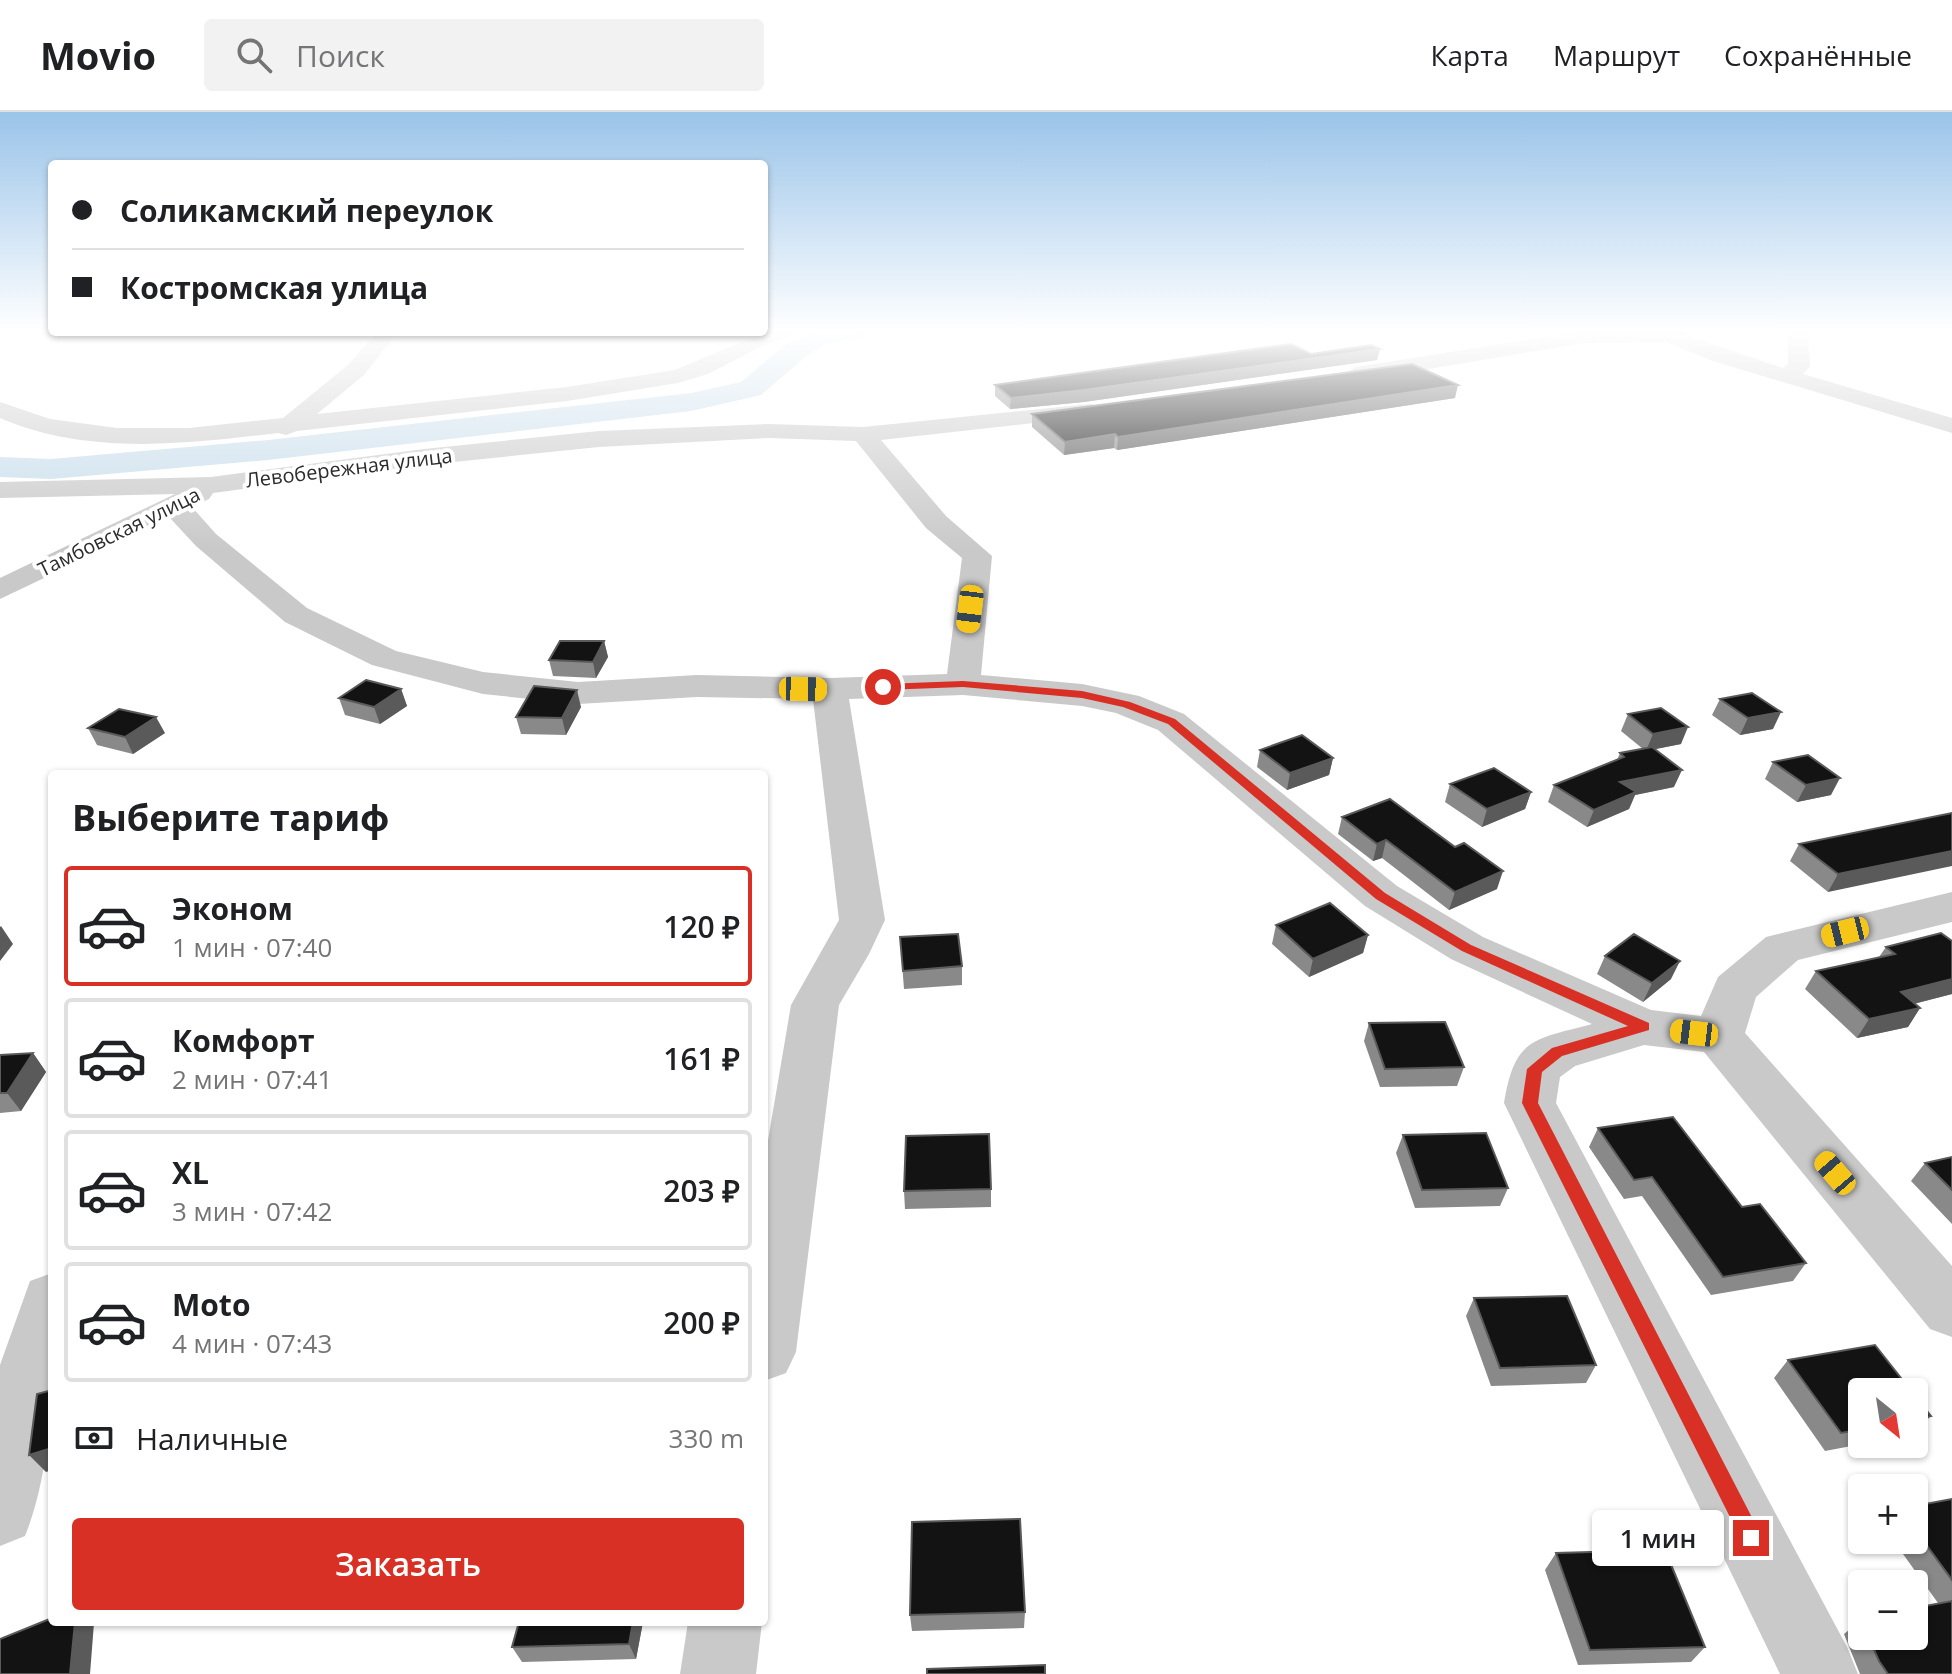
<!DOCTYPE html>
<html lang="ru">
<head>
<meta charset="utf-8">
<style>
  :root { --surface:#fff; --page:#f2f2f2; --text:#202124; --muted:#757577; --line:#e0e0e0; --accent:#d93025 }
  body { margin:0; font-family:"Open Sans",sans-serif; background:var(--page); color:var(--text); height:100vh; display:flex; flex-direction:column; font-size:30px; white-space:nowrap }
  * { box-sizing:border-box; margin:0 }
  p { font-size:26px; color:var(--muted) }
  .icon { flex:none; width:44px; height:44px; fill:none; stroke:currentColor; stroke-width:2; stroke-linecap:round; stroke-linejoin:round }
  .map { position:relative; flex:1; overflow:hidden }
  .drawer { position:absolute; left:48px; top:658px; width:720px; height:856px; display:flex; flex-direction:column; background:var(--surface); border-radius:8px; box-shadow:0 2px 6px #0004 }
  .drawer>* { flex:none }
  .hud { position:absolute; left:48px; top:48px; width:720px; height:176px; border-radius:8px; box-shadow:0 2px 6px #0004; display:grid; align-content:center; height:176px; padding:0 24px; background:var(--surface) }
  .needle { width:52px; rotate:150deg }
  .controls { position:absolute; left:1848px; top:1266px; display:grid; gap:16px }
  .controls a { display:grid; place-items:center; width:80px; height:80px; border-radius:8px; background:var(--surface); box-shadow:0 2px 6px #0004; font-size:40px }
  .end { position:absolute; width:36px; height:36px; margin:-18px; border:10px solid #d93025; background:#fff; box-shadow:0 0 0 4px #fff }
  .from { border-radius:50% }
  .bubble { position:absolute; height:56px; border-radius:8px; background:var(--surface); box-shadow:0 2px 6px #0004; font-size:26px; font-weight:600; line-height:56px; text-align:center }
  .car { position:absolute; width:24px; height:48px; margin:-24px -12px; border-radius:10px; box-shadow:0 0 6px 2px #0007; background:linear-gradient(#f5c518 24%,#345 0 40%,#f5c518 0 76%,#345 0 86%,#f5c518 0) }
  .hud b { display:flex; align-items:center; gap:28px; height:76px; font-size:30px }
  .hud b+b { border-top:2px solid var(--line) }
  .hud i { width:20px; height:20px; background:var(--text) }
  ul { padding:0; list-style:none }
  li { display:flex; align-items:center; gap:24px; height:120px; margin:0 16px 12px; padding:0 8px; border:4px solid var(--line); border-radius:8px }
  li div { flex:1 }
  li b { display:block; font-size:30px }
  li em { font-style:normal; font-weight:600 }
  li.active { border-color:var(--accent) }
  li>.icon { width:72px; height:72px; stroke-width:1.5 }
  h2 { padding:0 24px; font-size:36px; line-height:96px }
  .pay { display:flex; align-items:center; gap:20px; height:88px; padding:0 24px; font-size:30px }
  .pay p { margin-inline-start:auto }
  .button { display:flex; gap:16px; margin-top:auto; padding:16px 24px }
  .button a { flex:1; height:92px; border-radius:8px; background:var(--accent); color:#fff; font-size:32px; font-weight:600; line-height:92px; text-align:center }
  header { display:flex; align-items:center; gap:48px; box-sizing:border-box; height:112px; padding:0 40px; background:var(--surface); border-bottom:2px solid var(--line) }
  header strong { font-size:38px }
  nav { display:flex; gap:44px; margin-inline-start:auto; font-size:28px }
  .search { width:560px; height:72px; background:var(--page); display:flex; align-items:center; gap:20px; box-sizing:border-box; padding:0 28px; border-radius:8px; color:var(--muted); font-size:30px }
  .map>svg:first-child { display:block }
</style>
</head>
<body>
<header>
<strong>Movio</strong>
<div class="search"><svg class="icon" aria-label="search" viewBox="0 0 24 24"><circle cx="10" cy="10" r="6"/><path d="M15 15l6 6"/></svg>Поиск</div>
<nav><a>Карта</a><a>Маршрут</a><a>Сохранённые</a></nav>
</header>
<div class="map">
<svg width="1952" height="1562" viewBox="0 0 1952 1562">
  <rect width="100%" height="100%" fill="#fff"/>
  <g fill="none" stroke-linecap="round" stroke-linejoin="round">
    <path fill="#c5dbea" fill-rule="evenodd" d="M 815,219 L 866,219 L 862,225 L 826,232 L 804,246 L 761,283 L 691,299 L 268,348 L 51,367 L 0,365 L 0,345 L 51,347 L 268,328 L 691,281 L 741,270 L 784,234 Z"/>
    <path fill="#c9c9c9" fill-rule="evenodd" d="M 768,219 L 797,219 L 794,223 L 762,234 L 708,262 L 678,271 L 567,289 L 297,319 L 286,323 L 278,321 C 186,332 88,344 0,306 L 0,290 L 50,307 L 117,316 L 189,316 L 283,306 L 348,253 L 377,220 L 398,220 L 364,263 L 317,302 L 567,275 L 675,258 Z
      M 1584,219 L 1687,219 L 1685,223 L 1783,256 L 1788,252 L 1788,223 L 1791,219 L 1811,219 L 1808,223 L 1810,254 L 1803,262 L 1952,306 L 1952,321 L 1713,249 L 1666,230 L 1584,231 L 1356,269 L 1345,262 L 1356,255 Z
      M 1090,292 L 1098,294 L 1102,299 L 1098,304 L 881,328 L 946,404 L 992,444 L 981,563 L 1082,572 L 1139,584 L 1184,602 L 1397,774 L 1483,825 L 1651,898 L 1701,904 L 1718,865 L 1766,825 L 1952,780 L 1952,810 L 1798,848 L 1756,885 L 1745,921 L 1952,1154 L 1952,1225 L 1930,1217 L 1704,940 L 1644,933 L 1575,954 L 1560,965 L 1556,991 L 1847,1535 L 1858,1562 L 1780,1562 L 1504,991 C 1515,925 1533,928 1592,912 L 1451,847 L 1365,794 L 1158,618 L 1116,601 L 1082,594 L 963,583 L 849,587 L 885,808 L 869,842 L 839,893 L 796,1240 L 786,1261 L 764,1269 L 764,1052 L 791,893 L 839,808 L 813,587 L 697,585 L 578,592 L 483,582 L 372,553 L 285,510 L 196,434 L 170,406 L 0,487 L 0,466 L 175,382 L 0,386 L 0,370 L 211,365 L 424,337 L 599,319 L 769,312 L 863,315 ZM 769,326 L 856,329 L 926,416 L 962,446 L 947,562 L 830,566 L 697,563 L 578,570 L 483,560 L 396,539 L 307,496 L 216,422 L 192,395 L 209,387 L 213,381 L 424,353 L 599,335 Z
      M 52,1161 C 52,1245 57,1345 25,1424 L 0,1434 L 0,1253 L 30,1169 Z
      M 688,1510 L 762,1510 L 756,1562 L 680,1562 Z"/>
  </g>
  <path fill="#898989" d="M 1380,237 L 1377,248 L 1084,290 L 1010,297 L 995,284 L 995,273 L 1311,242 Z
    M 1455,286 L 1117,338 L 1114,336 L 1064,343 L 1032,315 L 1032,302 Z
    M 604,529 L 608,545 L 596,566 L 553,564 L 549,548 Z
    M 401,577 L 407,594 L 380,612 L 345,603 L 339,586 Z
    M 1720,587 L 1773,617 L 1740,623 L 1712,603 Z
    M 581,595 L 566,623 L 521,622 L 516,605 Z
    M 1628,602 L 1681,632 L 1655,637 L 1674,675 L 1635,683 L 1629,697 L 1587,715 L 1548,690 L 1554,673 L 1617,648 L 1620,641 L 1643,637 L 1621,619 Z
    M 88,616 L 165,621 L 133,642 L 97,633 Z
    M 1260,638 L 1333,646 L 1329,663 L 1287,678 L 1257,655 Z
    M 1773,650 L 1831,683 L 1797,690 L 1765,667 Z
    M 1450,672 L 1531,680 L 1525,697 L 1482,715 L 1445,690 Z
    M 1952,701 L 1828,780 L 1790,749 L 1799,732 Z
    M 1342,705 L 1455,735 L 1497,777 L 1449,798 L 1382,746 L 1373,749 L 1338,722 Z
    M 1276,813 L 1368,823 L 1363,841 L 1309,865 L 1272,832 Z
    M 900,825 L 962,854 L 962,873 L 904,877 Z
    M 1952,829 L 1952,882 L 1914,892 L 1920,896 L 1908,915 L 1857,926 L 1805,877 L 1816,859 L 1879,845 L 1886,835 Z
    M 1605,844 L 1671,867 L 1643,890 L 1597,862 Z
    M 1369,911 L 1464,955 L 1457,974 L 1380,975 L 1364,929 Z
    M 33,941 L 46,960 L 21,999 L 0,1001 L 0,943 Z
    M 1598,1016 L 1806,1151 L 1793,1169 L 1711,1183 L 1642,1084 L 1624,1087 L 1589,1035 Z
    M 1403,1023 L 1508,1076 L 1500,1094 L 1415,1096 L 1396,1041 Z
    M 1952,1045 L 1952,1112 L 1911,1069 L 1925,1051 Z
    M 991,1077 L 991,1095 L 905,1097 L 904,1079 Z
    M 1474,1186 L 1596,1253 L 1586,1271 L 1491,1274 L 1466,1204 Z
    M 1788,1248 L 1862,1280 L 1862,1332 L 1825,1339 L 1774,1266 Z
    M 1914,1283 L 1931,1304 L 1914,1321 Z
    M 1952,1387 L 1952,1562 L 1860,1562 L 1844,1522 L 1862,1507 L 1862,1524 L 1914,1524 L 1938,1491 L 1893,1428 L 1914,1428 L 1914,1394 Z
    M 1556,1441 L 1705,1535 L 1691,1550 L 1578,1553 L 1545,1458 Z
    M 1025,1500 L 1024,1516 L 912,1519 L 910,1503 Z
    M 519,1510 L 643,1510 L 636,1547 L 522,1550 L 512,1535 Z"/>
  <path fill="#5a5a5a" d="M 1380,237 L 1377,248 L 1084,290 L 1010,297 L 1011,286 Z
    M 1458,273 L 1455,286 L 1117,338 L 1118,325 Z
    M 1115,322 L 1114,336 L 1064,343 L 1065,330 Z
    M 604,529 L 608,545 L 596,566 L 593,550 Z
    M 401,577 L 407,594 L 380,612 L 374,595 Z
    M 577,578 L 581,595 L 566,623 L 562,606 Z
    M 1781,600 L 1773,617 L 1740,623 L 1748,606 Z
    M 156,605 L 165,621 L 133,642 L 125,625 Z
    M 1688,615 L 1681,632 L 1646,639 L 1653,622 Z
    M 1333,646 L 1329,663 L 1287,678 L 1290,661 Z
    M 1682,658 L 1674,675 L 1635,683 L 1629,697 L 1587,715 L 1594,698 L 1620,670 Z
    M 1840,666 L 1831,683 L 1797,690 L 1806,673 Z
    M 1531,680 L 1525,697 L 1482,715 L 1487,697 Z
    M 1386,728 L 1382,746 L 1373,749 L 1377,732 Z
    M 1952,739 L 1952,754 L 1828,780 L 1838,762 Z
    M 1503,759 L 1497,777 L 1449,798 L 1455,780 Z
    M 1,814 L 13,832 L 0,849 L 0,815 Z
    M 1368,823 L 1363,841 L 1309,865 L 1313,847 Z
    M 1680,849 L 1671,867 L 1643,890 L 1652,871 Z
    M 1952,867 L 1952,882 L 1889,898 L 1901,880 Z
    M 1920,896 L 1908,915 L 1857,926 L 1869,907 Z
    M 33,941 L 46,960 L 21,999 L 7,981 Z
    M 52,1336 L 52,1358 L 46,1360 L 29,1343 Z
    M 75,1510 L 93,1510 L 94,1511 L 90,1562 L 70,1562 Z
    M 633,1510 L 643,1510 L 636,1547 L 629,1532 Z"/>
  <path fill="#131313" stroke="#5a5a5a" stroke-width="2" d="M 1291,232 L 1311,242 L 1371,233 L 1380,237 L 1084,278 L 1011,286 L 995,273 Z
    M 1412,252 L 1458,273 L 1118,325 L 1115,322 L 1065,330 L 1032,302 Z
    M 560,529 L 604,529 L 593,550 L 549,548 Z
    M 366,568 L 401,577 L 374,595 L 339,586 Z
    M 534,574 L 577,578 L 562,606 L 516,605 Z
    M 1752,581 L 1781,600 L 1748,606 L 1720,587 Z
    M 1661,596 L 1688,615 L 1653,622 L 1628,602 Z
    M 119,597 L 156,605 L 125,625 L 88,616 Z
    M 1302,623 L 1333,646 L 1290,661 L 1260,638 Z
    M 1652,635 L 1682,658 L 1620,670 L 1636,680 L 1594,698 L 1554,673 L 1624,645 L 1620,641 Z
    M 1808,643 L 1840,666 L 1806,673 L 1773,650 Z
    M 1494,656 L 1531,680 L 1487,697 L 1450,672 Z
    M 1390,687 L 1455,735 L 1464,731 L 1503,759 L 1455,780 L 1386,728 L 1377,732 L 1342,705 Z
    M 1952,701 L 1952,739 L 1838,762 L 1799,732 Z
    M 1330,791 L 1368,823 L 1313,847 L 1276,813 Z
    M 1941,821 L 1952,829 L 1952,867 L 1901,880 L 1920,896 L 1869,907 L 1816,859 L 1895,842 L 1886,835 Z
    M 958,822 L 962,854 L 903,859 L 900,825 Z
    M 1634,822 L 1680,849 L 1652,871 L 1605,844 Z
    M 1445,910 L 1464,955 L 1385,957 L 1369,911 Z
    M 33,941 L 7,981 L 0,981 L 0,943 Z
    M 1673,1005 L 1742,1095 L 1760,1092 L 1806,1151 L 1723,1165 L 1652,1065 L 1634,1068 L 1598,1016 Z
    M 1486,1021 L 1508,1076 L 1422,1078 L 1403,1023 Z
    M 989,1022 L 991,1077 L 904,1079 L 906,1024 Z
    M 1952,1045 L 1952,1078 L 1925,1051 Z
    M 1567,1184 L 1596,1253 L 1500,1256 L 1474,1186 Z
    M 1875,1233 L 1912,1280 L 1862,1280 L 1862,1317 L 1841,1321 L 1788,1248 Z
    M 52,1278 L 52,1336 L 29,1343 L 37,1282 Z
    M 1914,1283 L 1931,1304 L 1914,1307 Z
    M 1952,1387 L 1952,1468 L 1914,1416 L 1914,1394 Z
    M 1020,1407 L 1025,1500 L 910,1503 L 912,1410 Z
    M 1665,1438 L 1705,1535 L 1590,1538 L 1556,1441 Z
    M 1952,1489 L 1952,1562 L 1888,1562 L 1879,1549 L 1868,1524 L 1914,1524 L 1914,1496 Z
    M 52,1506 L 52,1510 L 75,1510 L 70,1562 L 0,1562 L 0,1527 Z
    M 519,1510 L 633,1510 L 629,1532 L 512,1535 Z
    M 1045,1553 L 1045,1562 L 927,1562 L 927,1557 Z"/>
  <linearGradient id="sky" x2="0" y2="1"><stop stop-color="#9ac4e9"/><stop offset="0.5" stop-color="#fff"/><stop offset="1" stop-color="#fff" stop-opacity="0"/></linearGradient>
  <rect width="1952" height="437" fill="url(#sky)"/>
  <path fill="#d93025" d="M 963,569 L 1082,579 L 1130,590 L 1175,607 L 1385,781 L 1471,833 L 1649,911 L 1649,918 L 1562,944 L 1542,960 L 1538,991 L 1759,1419 L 1762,1426 L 1759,1433 L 1751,1436 L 1744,1433 L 1522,991 L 1527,957 L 1552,936 L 1628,914 L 1462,839 L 1376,787 L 1168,612 L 1123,595 L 1082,586 L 963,575 L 883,578 L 878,575 L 883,572 Z"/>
  <g text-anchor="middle" stroke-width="8" stroke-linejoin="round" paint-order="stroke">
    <g font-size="20" fill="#2c2c2c" stroke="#fff">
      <text transform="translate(349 356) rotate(-7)" y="7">Левобережная улица</text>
      <text transform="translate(119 420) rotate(-26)" y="7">Тамбовская улица</text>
    </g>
  </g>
</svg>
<div class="controls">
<a><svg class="needle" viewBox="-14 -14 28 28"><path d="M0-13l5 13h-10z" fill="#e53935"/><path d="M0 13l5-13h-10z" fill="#757577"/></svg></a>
<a>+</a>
<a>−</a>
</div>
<i class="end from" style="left:883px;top:575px"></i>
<i class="end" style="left:1751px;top:1426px"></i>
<div class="bubble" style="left:1592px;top:1398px;width:132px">1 мин</div>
<i class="car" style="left:970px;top:497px;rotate:187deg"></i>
<i class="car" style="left:803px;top:577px;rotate:91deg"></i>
<i class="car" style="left:1845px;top:820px;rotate:256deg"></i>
<i class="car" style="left:1694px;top:921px;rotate:277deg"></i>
<i class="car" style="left:1835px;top:1061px;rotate:319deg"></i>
<div class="hud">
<b><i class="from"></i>Соликамский переулок</b>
<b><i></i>Костромская улица</b>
</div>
<section class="drawer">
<h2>Выберите тариф</h2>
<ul>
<li class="active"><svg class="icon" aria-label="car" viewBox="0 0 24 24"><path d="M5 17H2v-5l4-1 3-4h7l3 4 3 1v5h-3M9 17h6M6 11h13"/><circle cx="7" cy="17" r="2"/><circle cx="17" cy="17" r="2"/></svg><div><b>Эконом</b><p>1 мин · 07:40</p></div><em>120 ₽</em></li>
<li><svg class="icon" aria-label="car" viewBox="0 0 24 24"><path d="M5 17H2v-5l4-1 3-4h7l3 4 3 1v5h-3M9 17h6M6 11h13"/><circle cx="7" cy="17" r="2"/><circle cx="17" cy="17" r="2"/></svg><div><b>Комфорт</b><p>2 мин · 07:41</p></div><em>161 ₽</em></li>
<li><svg class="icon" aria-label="car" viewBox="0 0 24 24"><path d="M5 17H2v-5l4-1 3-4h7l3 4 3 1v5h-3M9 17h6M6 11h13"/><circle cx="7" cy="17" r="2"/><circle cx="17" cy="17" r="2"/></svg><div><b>XL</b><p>3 мин · 07:42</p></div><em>203 ₽</em></li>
<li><svg class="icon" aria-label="car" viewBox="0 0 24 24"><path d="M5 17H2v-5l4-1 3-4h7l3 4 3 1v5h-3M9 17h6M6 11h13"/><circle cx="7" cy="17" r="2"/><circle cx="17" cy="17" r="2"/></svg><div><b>Moto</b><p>4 мин · 07:43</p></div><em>200 ₽</em></li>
</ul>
<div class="pay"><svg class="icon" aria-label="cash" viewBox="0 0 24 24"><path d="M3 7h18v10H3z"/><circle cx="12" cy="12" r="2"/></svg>Наличные<p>330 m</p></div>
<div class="button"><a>Заказать</a></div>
</section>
</div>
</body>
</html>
